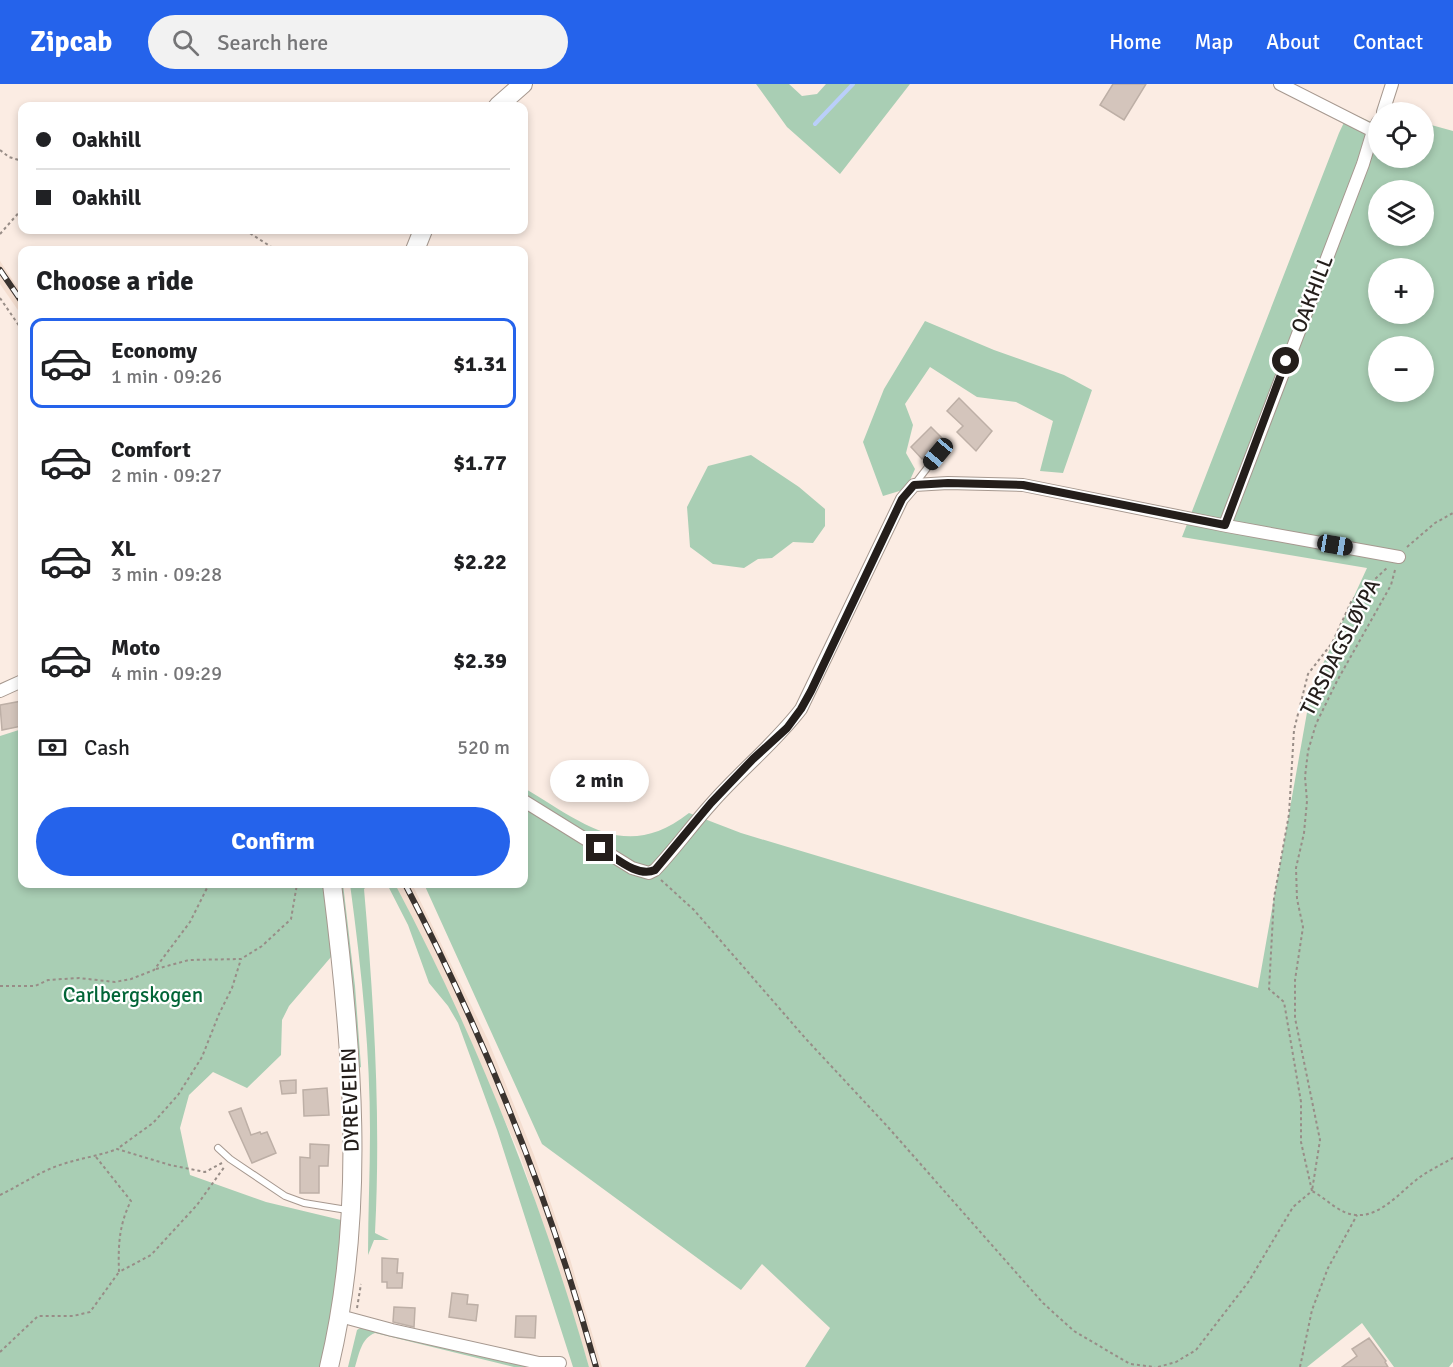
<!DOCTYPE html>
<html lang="en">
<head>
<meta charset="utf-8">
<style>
  :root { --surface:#fff; --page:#f2f2f2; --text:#202124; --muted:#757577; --line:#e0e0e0; --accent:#2563eb }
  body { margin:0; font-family:Signika,sans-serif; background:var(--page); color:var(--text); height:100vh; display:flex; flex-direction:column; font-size:22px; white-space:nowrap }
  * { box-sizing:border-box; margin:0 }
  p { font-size:20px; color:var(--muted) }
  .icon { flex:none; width:33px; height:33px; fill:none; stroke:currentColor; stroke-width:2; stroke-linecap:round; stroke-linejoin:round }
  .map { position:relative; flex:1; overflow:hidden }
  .side { position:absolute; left:18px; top:162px; width:510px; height:642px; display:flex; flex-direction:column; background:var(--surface); border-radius:12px; box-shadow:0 3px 9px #0003 }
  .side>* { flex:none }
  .banner { position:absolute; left:18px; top:18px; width:510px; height:132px; border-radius:12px; box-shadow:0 3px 9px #0003; display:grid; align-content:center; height:132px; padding:0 18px; background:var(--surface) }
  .buttons { position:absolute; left:1368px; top:18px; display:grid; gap:12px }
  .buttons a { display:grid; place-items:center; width:66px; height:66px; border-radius:50%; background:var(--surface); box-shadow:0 3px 9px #0003; font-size:30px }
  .end { position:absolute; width:27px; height:27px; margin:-14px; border:8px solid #241e1b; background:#fff; box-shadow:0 0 0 3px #fff }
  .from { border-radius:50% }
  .bubble { position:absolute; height:42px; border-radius:21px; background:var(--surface); box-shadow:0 3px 9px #0003; font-size:20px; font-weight:800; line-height:42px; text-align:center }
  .car { position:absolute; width:18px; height:36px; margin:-18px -9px; border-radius:8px; box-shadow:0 0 4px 2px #0007; background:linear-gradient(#222 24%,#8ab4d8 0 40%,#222 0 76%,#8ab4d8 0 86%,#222 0) }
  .banner b { display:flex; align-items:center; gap:21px; height:57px; font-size:22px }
  .banner b+b { border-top:2px solid var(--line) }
  .banner i { width:15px; height:15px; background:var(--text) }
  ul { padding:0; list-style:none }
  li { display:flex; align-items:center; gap:18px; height:90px; margin:0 12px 9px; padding:0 6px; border:3px solid transparent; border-radius:12px }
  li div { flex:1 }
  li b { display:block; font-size:22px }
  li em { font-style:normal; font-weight:800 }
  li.selected { border-color:var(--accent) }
  li>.icon { width:54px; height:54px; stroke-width:1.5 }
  h2 { padding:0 18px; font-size:27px; line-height:72px }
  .pay { display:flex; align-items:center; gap:15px; height:66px; padding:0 18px; font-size:22px }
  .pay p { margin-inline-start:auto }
  .cta { display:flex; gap:12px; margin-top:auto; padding:12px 18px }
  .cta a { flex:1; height:69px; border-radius:36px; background:var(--accent); color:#fff; font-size:24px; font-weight:800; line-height:69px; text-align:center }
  header { display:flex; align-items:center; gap:36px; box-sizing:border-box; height:84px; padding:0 30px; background:var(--accent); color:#fff }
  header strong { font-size:28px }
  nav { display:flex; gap:33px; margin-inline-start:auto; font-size:21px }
  .search { width:420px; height:54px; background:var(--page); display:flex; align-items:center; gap:15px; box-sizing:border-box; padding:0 21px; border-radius:33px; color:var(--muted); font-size:22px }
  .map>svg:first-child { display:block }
</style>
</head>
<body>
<header>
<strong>Zipcab</strong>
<div class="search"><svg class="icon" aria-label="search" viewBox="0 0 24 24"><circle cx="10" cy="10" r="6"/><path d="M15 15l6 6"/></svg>Search here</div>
<nav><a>Home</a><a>Map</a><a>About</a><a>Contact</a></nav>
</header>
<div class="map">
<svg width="1453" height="1283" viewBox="0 0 1453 1283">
  <rect width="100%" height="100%" fill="#fbece3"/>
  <path fill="#f4ded0" d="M 0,177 L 22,210 L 22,232 L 0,200 Z
    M 395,800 L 412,800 L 488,956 L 534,1071 L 570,1175 L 602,1283 L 589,1283 L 577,1244 L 520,1071 L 438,886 Z"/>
  <path fill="#a9ceb4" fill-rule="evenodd" d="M 756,0 L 789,0 L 802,12 L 817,10 L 826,0 L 910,0 L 840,90 L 787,43 Z
    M 1349,28 L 1378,41 L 1378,74 L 1424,74 L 1424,39 L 1453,47 L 1453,1278 L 1449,1283 L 1394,1283 L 1362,1239 L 1307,1283 L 805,1283 L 830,1244 L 762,1180 L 741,1206 L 542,1060 L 424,800 L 524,800 L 524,704 C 582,738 625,779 689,729 L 741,749 L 1258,904 L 1311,606 L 1367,484 L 1182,453 L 1339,49 ZM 1378,106 L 1424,106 L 1424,152 L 1378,152 ZM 1378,184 L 1424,184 L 1424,230 L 1378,230 ZM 1378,262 L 1424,262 L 1424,308 L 1378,308 Z
    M 925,237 L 994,266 L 1064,291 L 1092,306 L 1063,389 L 1040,387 L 1053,337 L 1016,318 L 977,313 L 930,283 L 905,320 L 913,341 L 906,369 L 915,385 L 906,405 L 883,412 L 863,358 L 884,305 Z
    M 751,371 L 799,403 L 825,425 L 825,442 L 813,459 L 793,458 L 772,474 L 758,475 L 744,484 L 713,480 L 690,463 L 687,423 L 708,382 Z
    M 22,645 L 22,800 L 326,800 L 333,861 L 331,873 L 289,922 L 282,936 L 281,971 L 247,1004 L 213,988 L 189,1011 L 180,1044 L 190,1091 L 266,1118 L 341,1136 L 338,1183 L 323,1283 L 0,1283 L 0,652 Z
    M 337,800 L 343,800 L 355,902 L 361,983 L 357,985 Z
    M 350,800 L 369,800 L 364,805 C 374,920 381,1034 375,1149 L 389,1156 L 374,1156 L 368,1171 C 368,1129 370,1088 370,1047 C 370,964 361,882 350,800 Z
    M 387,800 L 395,800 C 476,953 541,1115 589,1283 L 573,1283 L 497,1046 L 458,939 L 448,922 L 429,899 L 408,841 Z
    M 360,1244 L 371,1244 L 541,1283 L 514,1283 L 375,1249 C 361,1254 359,1271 355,1283 L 348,1283 L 357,1246 Z"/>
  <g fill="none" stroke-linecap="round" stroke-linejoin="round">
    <path stroke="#bacffa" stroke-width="4" d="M 815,40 L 853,0"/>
  </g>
  <path fill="#d4c5bc" stroke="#bdafa6" stroke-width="1.5" d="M 1113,0 L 1146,0 L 1124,36 L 1100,21 Z
    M 959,314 L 992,347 L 976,367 L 957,348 L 963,342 L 947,327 Z
    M 931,343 L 942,354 L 922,375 L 911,363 Z
    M 22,617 L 22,642 L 2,646 L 0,621 Z
    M 296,996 L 296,1009 L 282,1010 L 280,997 Z
    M 327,1004 L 329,1031 L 304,1032 L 303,1006 Z
    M 241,1024 L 251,1051 L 260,1048 L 261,1050 L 267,1048 L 276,1069 L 252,1079 L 229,1028 Z
    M 310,1060 L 329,1061 L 328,1082 L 319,1082 L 319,1109 L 300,1109 L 300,1073 L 310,1074 Z
    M 382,1174 L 398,1175 L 397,1189 L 403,1189 L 402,1204 L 387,1204 L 387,1198 L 382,1198 Z
    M 452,1209 L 468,1211 L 467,1220 L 478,1221 L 476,1237 L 449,1233 Z
    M 394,1223 L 415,1224 L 414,1243 L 393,1238 Z
    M 516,1232 L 536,1232 L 535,1254 L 515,1253 Z
    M 1369,1254 L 1386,1277 L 1385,1278 L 1388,1283 L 1342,1283 L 1357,1272 L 1352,1265 Z"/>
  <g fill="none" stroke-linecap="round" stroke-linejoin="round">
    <defs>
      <path id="service" d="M 914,401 L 938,370 L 945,363
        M 218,1064 L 230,1075 L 285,1112 L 304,1119 L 347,1126"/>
      <path id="minor" d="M 1280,0 L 1373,47
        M 1383,28 L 1392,0
        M 1225,441 L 1363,80 L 1373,47 L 1378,38
        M 0,607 L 22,597
        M 524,717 L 632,784 L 649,789 L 655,786 C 675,765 692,741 712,719 C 740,687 775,659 801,625 L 902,415 L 914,401 L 948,399 L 1023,401 L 1227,442 L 1399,473
        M 340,1232 L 392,1246 L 539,1279 L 560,1279"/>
      <path id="secondary" d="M 498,22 L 523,0
        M 415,166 L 423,146
        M 329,1283 C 367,1125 352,959 332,800"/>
    </defs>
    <use href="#service" stroke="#a6988f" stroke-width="8"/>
    <use href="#minor" stroke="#a6988f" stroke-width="14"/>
    <use href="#secondary" stroke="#a6988f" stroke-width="20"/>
    <path stroke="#988d87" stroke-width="2" stroke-dasharray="3 3" stroke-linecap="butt" d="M 0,66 L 9,73 L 22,77
      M 245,146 L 276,166
      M 0,150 L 22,125
      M 0,214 L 22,246
      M 1407,463 L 1435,439 L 1453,429
      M 1395,486 L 1391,501 L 1337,597 L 1316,640 L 1308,667 L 1305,693 L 1307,717 L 1304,749 L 1296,784 L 1297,815 L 1303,843 L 1295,896 L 1295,934 L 1320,1056 L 1312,1107 C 1326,1114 1340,1131 1357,1131 C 1381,1133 1402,1106 1420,1093 C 1430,1086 1442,1080 1453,1074
      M 661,796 L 694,826 L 806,955 L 887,1042 L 1043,1219 L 1074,1247 L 1130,1280 L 1155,1283
      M 156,885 L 189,876 L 241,875 L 262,862 L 291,835 L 297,800
      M 0,902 L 35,902 L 48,896 L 79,894 L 115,898 L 131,895 L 154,886 L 190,838 L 209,800
      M 96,1073 L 131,1117 C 119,1140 118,1162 119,1188 L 151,1171 L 197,1121 L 225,1082
      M 222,1079 L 205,1088 L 170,1081 L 117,1065 L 153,1039 L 178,1011 L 202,973 L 219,930 L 232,904 L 241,875
      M 0,1111 C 21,1101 40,1087 63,1080 C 81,1074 99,1072 117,1065
      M 357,1224 L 361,1200
      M 0,1268 L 38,1232 L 73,1232 L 90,1228 L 119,1188
      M 1158,1283 L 1176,1278 L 1196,1266 L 1249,1197 L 1293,1123 L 1312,1107 L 1301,1058 L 1301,1018 L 1284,918 L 1269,905 L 1274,814 L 1289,730 L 1294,646 L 1308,590 L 1332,559 L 1352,516 L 1387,484
      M 1300,1283 L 1312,1226 L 1328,1184 L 1357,1131"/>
    <use href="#service" stroke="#fff" stroke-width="6"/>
    <use href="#minor" stroke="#fff" stroke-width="12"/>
    <use href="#secondary" stroke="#fff" stroke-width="18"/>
    <defs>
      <path id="rail" d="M 0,186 L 22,218
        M 405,800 C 485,953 550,1116 596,1283"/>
    </defs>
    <use href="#rail" stroke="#3a332f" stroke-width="6"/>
    <use href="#rail" stroke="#fff" stroke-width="4" stroke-dasharray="11" stroke-linecap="butt"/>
  </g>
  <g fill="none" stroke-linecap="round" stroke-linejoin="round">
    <path stroke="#241e1b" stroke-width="8" d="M 600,764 C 615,773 637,794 655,786 L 711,719 L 753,675 L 787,644 L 801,625 L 811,607 L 902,415 L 914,401 L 948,399 L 1023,401 L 1225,441 L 1286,277"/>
  </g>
  <g text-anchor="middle" stroke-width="4.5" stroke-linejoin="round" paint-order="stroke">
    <g font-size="21" fill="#241e1b" stroke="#fff">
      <text transform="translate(1312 210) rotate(-69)" y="7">OAKHILL</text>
      <text transform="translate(1340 563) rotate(-63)" y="7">TIRSDAGSLØYPA</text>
      <text transform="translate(350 1016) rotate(-92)" y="7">DYREVEIEN</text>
    </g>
    <g font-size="21" fill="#026537" stroke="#fff">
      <text x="133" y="918">Carlbergskogen</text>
    </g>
  </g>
</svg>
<div class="buttons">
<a><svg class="icon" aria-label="locate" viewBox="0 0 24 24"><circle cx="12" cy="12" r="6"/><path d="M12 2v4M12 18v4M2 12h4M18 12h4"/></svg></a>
<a><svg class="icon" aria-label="layers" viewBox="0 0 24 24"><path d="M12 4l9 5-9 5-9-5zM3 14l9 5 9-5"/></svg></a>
<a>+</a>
<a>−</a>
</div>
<i class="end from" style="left:1286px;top:277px"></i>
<i class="end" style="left:600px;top:764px"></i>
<div class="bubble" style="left:550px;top:676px;width:99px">2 min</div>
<i class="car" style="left:938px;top:370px;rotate:220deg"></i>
<i class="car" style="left:1335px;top:461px;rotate:100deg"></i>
<div class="banner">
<b><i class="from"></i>Oakhill</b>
<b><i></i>Oakhill</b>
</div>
<section class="side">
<h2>Choose a ride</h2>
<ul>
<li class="selected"><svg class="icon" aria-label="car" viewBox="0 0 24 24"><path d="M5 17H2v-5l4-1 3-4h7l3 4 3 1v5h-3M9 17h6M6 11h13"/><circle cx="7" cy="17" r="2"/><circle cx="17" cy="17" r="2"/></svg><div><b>Economy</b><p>1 min · 09:26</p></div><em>$1.31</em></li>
<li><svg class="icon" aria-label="car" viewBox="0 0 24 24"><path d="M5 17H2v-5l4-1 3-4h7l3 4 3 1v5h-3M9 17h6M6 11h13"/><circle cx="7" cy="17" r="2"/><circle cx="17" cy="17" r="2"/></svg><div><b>Comfort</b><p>2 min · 09:27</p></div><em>$1.77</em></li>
<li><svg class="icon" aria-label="car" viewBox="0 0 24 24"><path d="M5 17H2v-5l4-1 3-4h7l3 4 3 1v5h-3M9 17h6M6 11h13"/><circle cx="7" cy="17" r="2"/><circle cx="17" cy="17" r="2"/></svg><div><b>XL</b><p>3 min · 09:28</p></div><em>$2.22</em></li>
<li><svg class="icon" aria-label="car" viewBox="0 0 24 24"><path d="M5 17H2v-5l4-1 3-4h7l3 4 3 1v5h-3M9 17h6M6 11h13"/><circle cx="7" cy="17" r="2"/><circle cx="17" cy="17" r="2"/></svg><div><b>Moto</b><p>4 min · 09:29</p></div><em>$2.39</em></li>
</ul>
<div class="pay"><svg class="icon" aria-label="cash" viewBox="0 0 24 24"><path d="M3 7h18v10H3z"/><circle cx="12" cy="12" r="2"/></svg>Cash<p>520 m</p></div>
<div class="cta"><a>Confirm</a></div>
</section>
</div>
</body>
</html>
